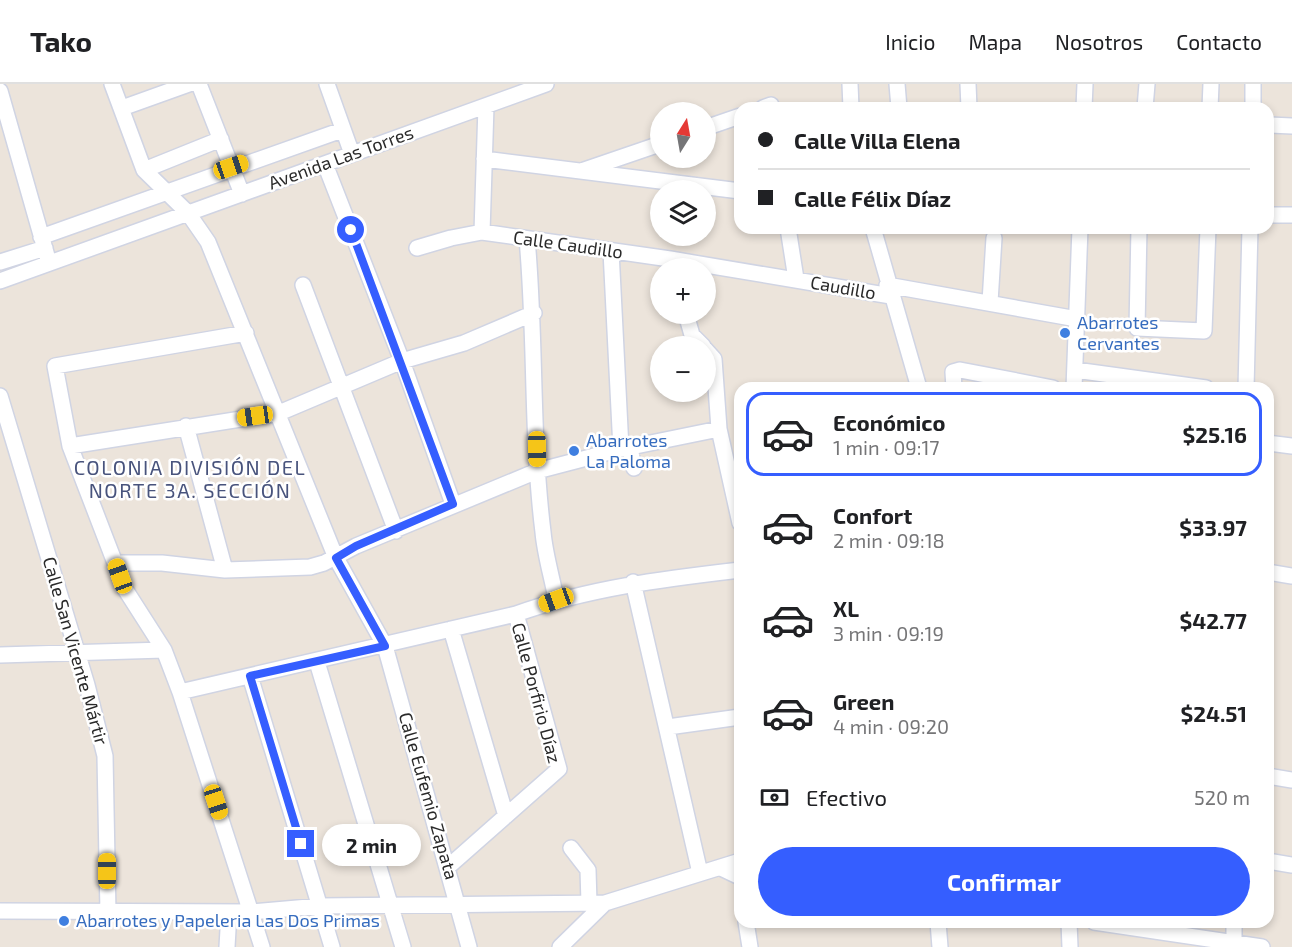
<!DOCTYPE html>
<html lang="es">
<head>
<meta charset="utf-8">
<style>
  :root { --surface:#fff; --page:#f6f6f6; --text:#202124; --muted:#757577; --line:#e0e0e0; --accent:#355eff }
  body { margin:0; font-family:"Exo 2",sans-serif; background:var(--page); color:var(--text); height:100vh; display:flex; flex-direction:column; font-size:22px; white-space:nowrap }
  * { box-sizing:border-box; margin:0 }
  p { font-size:20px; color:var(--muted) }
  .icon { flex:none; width:33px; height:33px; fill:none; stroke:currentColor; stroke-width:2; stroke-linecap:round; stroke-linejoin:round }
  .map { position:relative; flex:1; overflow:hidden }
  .side { position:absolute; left:734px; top:298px; width:540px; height:546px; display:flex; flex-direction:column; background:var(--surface); border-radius:18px; box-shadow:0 3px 9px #0003 }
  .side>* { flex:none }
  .top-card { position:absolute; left:734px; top:18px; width:540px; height:132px; border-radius:18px; box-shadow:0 3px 9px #0003; display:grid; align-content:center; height:132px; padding:0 24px; background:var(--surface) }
  .needle { width:39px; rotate:11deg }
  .controls { position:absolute; left:650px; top:18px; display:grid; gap:12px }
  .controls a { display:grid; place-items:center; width:66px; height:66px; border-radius:50%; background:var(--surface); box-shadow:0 3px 9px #0003; font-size:30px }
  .end { position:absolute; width:27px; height:27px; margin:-14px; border:8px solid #355eff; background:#fff; box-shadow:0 0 0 3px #fff }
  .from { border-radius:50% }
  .bubble { position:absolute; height:42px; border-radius:21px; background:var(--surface); box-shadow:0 3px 9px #0003; font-size:20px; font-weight:700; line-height:42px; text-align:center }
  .car { position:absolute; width:18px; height:36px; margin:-18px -9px; border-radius:8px; box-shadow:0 0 4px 2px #0007; background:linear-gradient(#f5c518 24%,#345 0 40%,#f5c518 0 76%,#345 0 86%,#f5c518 0) }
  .top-card b { display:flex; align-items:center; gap:21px; height:57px; font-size:22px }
  .top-card b+b { border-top:2px solid var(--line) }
  .top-card i { width:15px; height:15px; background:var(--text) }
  ul { padding:10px 0 0; list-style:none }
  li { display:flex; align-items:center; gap:18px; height:84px; margin:0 12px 9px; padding:0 12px; border:3px solid transparent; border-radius:18px }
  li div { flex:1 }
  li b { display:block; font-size:22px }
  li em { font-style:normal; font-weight:700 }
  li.active { border-color:var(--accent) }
  li>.icon { width:54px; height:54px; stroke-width:1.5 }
  .pay { display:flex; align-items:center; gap:15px; height:66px; padding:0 24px; font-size:22px }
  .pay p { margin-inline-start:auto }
  .button { display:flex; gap:12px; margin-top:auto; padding:12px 24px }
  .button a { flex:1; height:69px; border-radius:36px; background:var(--accent); color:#fff; font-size:24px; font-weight:700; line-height:69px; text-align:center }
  header { display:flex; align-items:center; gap:36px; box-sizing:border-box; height:84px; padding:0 30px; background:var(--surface); border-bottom:2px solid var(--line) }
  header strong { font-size:28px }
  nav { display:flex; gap:33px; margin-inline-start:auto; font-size:21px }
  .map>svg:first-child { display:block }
</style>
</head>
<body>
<header>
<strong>Tako</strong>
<nav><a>Inicio</a><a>Mapa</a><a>Nosotros</a><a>Contacto</a></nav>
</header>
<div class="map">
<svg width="1292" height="863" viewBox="0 0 1292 863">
  <rect width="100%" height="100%" fill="#ece4db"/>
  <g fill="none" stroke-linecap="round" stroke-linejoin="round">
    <defs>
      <path id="minor" d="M 112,0 L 144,86 L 188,129 L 208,158 L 336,474 L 385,562 L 469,863
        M 199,0 L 242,110
        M 327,0 L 352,70
        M 850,0 L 851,24
        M 897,0 L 899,24
        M 968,0 L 969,24
        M 0,7 L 49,179
        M 122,24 L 189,0
        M 763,24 L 771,21 L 772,24
        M 1084,24 L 1085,0
        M 1145,24 L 1147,0
        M 1210,24 L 1211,0
        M 1253,24 L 1253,0
        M 1268,41 L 1292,42
        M 705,44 L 740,32
        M 484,75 L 740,107
        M 325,80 L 402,277 L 453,420
        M 144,86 L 221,55
        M 584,86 L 660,60
        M 1268,131 L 1292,131
        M 788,144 L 796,195
        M 873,144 L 919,304
        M 1139,144 L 1137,244 L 1204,247 L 1208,144
        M 482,148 L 486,22
        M 41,153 L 342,46
        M 527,155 C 536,252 531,351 543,448 C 545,471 552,493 556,515
        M 417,164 L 451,154 L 482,148 L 670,175 L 891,212
        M 611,167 L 621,365
        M 0,178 L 45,164
        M 0,197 L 546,0
        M 303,201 L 396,447
        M 887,201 L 1077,235
        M 990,218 L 994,154
        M 686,230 L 692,251 L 703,262
        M 246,249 L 55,282 L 70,362 L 125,505 L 164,566 L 180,608 L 262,863
        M 705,265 L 714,275 L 719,345 L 740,439
        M 1075,286 L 1206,304
        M 954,304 L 953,288 L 960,286 L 1053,304
        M 1074,304 L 1080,144
        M 1246,304 L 1250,144
        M 0,312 L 87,601 L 105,672 L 108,829
        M 186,342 L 225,486
        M 1268,359 L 1292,362
        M 70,362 L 279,329 L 402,277 L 464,259 L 534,229
        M 630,364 L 634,384
        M 116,479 L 162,479 L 225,486 L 310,483 L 324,479 L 356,462 L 537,387 L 621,365 L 719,345
        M 1268,488 L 1292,492
        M 633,498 L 700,789
        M 451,545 L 506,732
        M 0,571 L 164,566
        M 317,578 L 403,863
        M 250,592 L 332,863
        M 180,608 L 516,530 C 589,504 663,495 740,486
        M 668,643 L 740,633
        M 1268,692 L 1292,696
        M 571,764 L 588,786 L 589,819
        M 1268,777 L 1292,781
        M 448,783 L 559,685 L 516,530
        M 721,784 L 740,793
        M 0,827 L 251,828 L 320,822 L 605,819 L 740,777
        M 746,838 L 750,863
        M 938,838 L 940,863
        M 1069,838 L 1070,863
        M 1094,838 L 1262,863
        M 227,863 L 229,828
        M 560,863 L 605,819
        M 1234,863 L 1234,838"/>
    </defs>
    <use href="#minor" stroke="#d0d4e3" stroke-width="18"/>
    <use href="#minor" stroke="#fff" stroke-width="15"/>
  </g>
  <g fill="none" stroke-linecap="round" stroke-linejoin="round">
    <path stroke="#355eff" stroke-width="8" d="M 301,760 L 250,592 L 385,562 L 336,474 L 356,462 L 453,420 L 351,146"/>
  </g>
  <g fill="#3f7fe0" stroke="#fff" stroke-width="2">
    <circle cx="1065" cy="249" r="6"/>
    <circle cx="574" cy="367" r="6"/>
    <circle cx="64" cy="837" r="6"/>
  </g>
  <g text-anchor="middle" stroke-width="5" stroke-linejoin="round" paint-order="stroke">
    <g font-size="18" fill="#2a2a2a" stroke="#fff">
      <text transform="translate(341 74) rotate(-20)" y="6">Avenida Las Torres</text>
      <text transform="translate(568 161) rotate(8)" y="6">Calle Caudillo</text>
      <text transform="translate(843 204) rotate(10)" y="6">Caudillo</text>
      <text transform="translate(75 567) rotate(74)" y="6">Calle San Vicente Mártir</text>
      <text transform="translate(536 609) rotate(75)" y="6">Calle Porfirio Díaz</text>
      <text transform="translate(428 712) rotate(74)" y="6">Calle Eufemio Zapata</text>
    </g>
    <g font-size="18" fill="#366cbe" stroke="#fff" text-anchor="start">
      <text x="1077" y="245">Abarrotes<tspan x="1077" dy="21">Cervantes</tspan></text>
      <text x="586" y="363">Abarrotes<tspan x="586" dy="21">La Paloma</tspan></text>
      <text x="76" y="843">Abarrotes y Papeleria Las Dos Primas</text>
    </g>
    <g font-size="20" letter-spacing="1.5" fill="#48537c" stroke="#fff">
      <text x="190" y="391">COLONIA DIVISIÓN DEL<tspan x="190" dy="23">NORTE 3A. SECCIÓN</tspan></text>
    </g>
  </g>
</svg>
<div class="controls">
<a><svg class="needle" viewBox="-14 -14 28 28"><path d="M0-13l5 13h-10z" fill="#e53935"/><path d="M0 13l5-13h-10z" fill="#757577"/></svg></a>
<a><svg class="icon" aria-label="layers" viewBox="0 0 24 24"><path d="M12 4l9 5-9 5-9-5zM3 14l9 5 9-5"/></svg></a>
<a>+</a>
<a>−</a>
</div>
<i class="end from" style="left:351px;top:146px"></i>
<i class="end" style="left:301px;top:760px"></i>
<div class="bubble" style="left:322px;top:740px;width:99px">2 min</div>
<i class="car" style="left:231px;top:83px;rotate:71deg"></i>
<i class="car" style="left:255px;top:332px;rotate:262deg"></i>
<i class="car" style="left:537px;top:365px;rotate:179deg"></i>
<i class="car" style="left:120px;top:492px;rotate:340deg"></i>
<i class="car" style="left:556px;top:516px;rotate:250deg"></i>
<i class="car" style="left:216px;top:718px;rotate:162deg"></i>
<i class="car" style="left:107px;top:787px;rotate:0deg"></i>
<div class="top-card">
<b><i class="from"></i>Calle Villa Elena</b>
<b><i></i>Calle Félix Díaz</b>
</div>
<section class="side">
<ul>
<li class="active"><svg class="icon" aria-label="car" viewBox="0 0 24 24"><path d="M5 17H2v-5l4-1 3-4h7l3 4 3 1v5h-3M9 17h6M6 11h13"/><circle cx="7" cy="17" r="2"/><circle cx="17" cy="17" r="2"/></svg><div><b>Económico</b><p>1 min · 09:17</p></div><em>$25.16</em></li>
<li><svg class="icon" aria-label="car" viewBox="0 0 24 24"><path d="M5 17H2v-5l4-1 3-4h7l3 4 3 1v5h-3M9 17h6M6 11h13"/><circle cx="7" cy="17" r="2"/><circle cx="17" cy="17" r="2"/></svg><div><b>Confort</b><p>2 min · 09:18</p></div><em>$33.97</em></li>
<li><svg class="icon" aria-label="car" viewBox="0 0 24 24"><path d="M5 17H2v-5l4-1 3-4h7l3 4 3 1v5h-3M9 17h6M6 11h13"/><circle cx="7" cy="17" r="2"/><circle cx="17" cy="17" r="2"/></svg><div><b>XL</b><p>3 min · 09:19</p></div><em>$42.77</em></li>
<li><svg class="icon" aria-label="car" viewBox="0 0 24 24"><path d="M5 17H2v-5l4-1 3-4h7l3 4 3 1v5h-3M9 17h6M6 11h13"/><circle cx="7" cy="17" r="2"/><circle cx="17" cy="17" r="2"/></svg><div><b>Green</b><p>4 min · 09:20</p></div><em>$24.51</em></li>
</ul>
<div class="pay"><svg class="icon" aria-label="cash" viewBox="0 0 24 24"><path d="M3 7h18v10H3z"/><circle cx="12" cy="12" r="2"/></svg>Efectivo<p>520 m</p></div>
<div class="button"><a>Confirmar</a></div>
</section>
</div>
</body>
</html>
